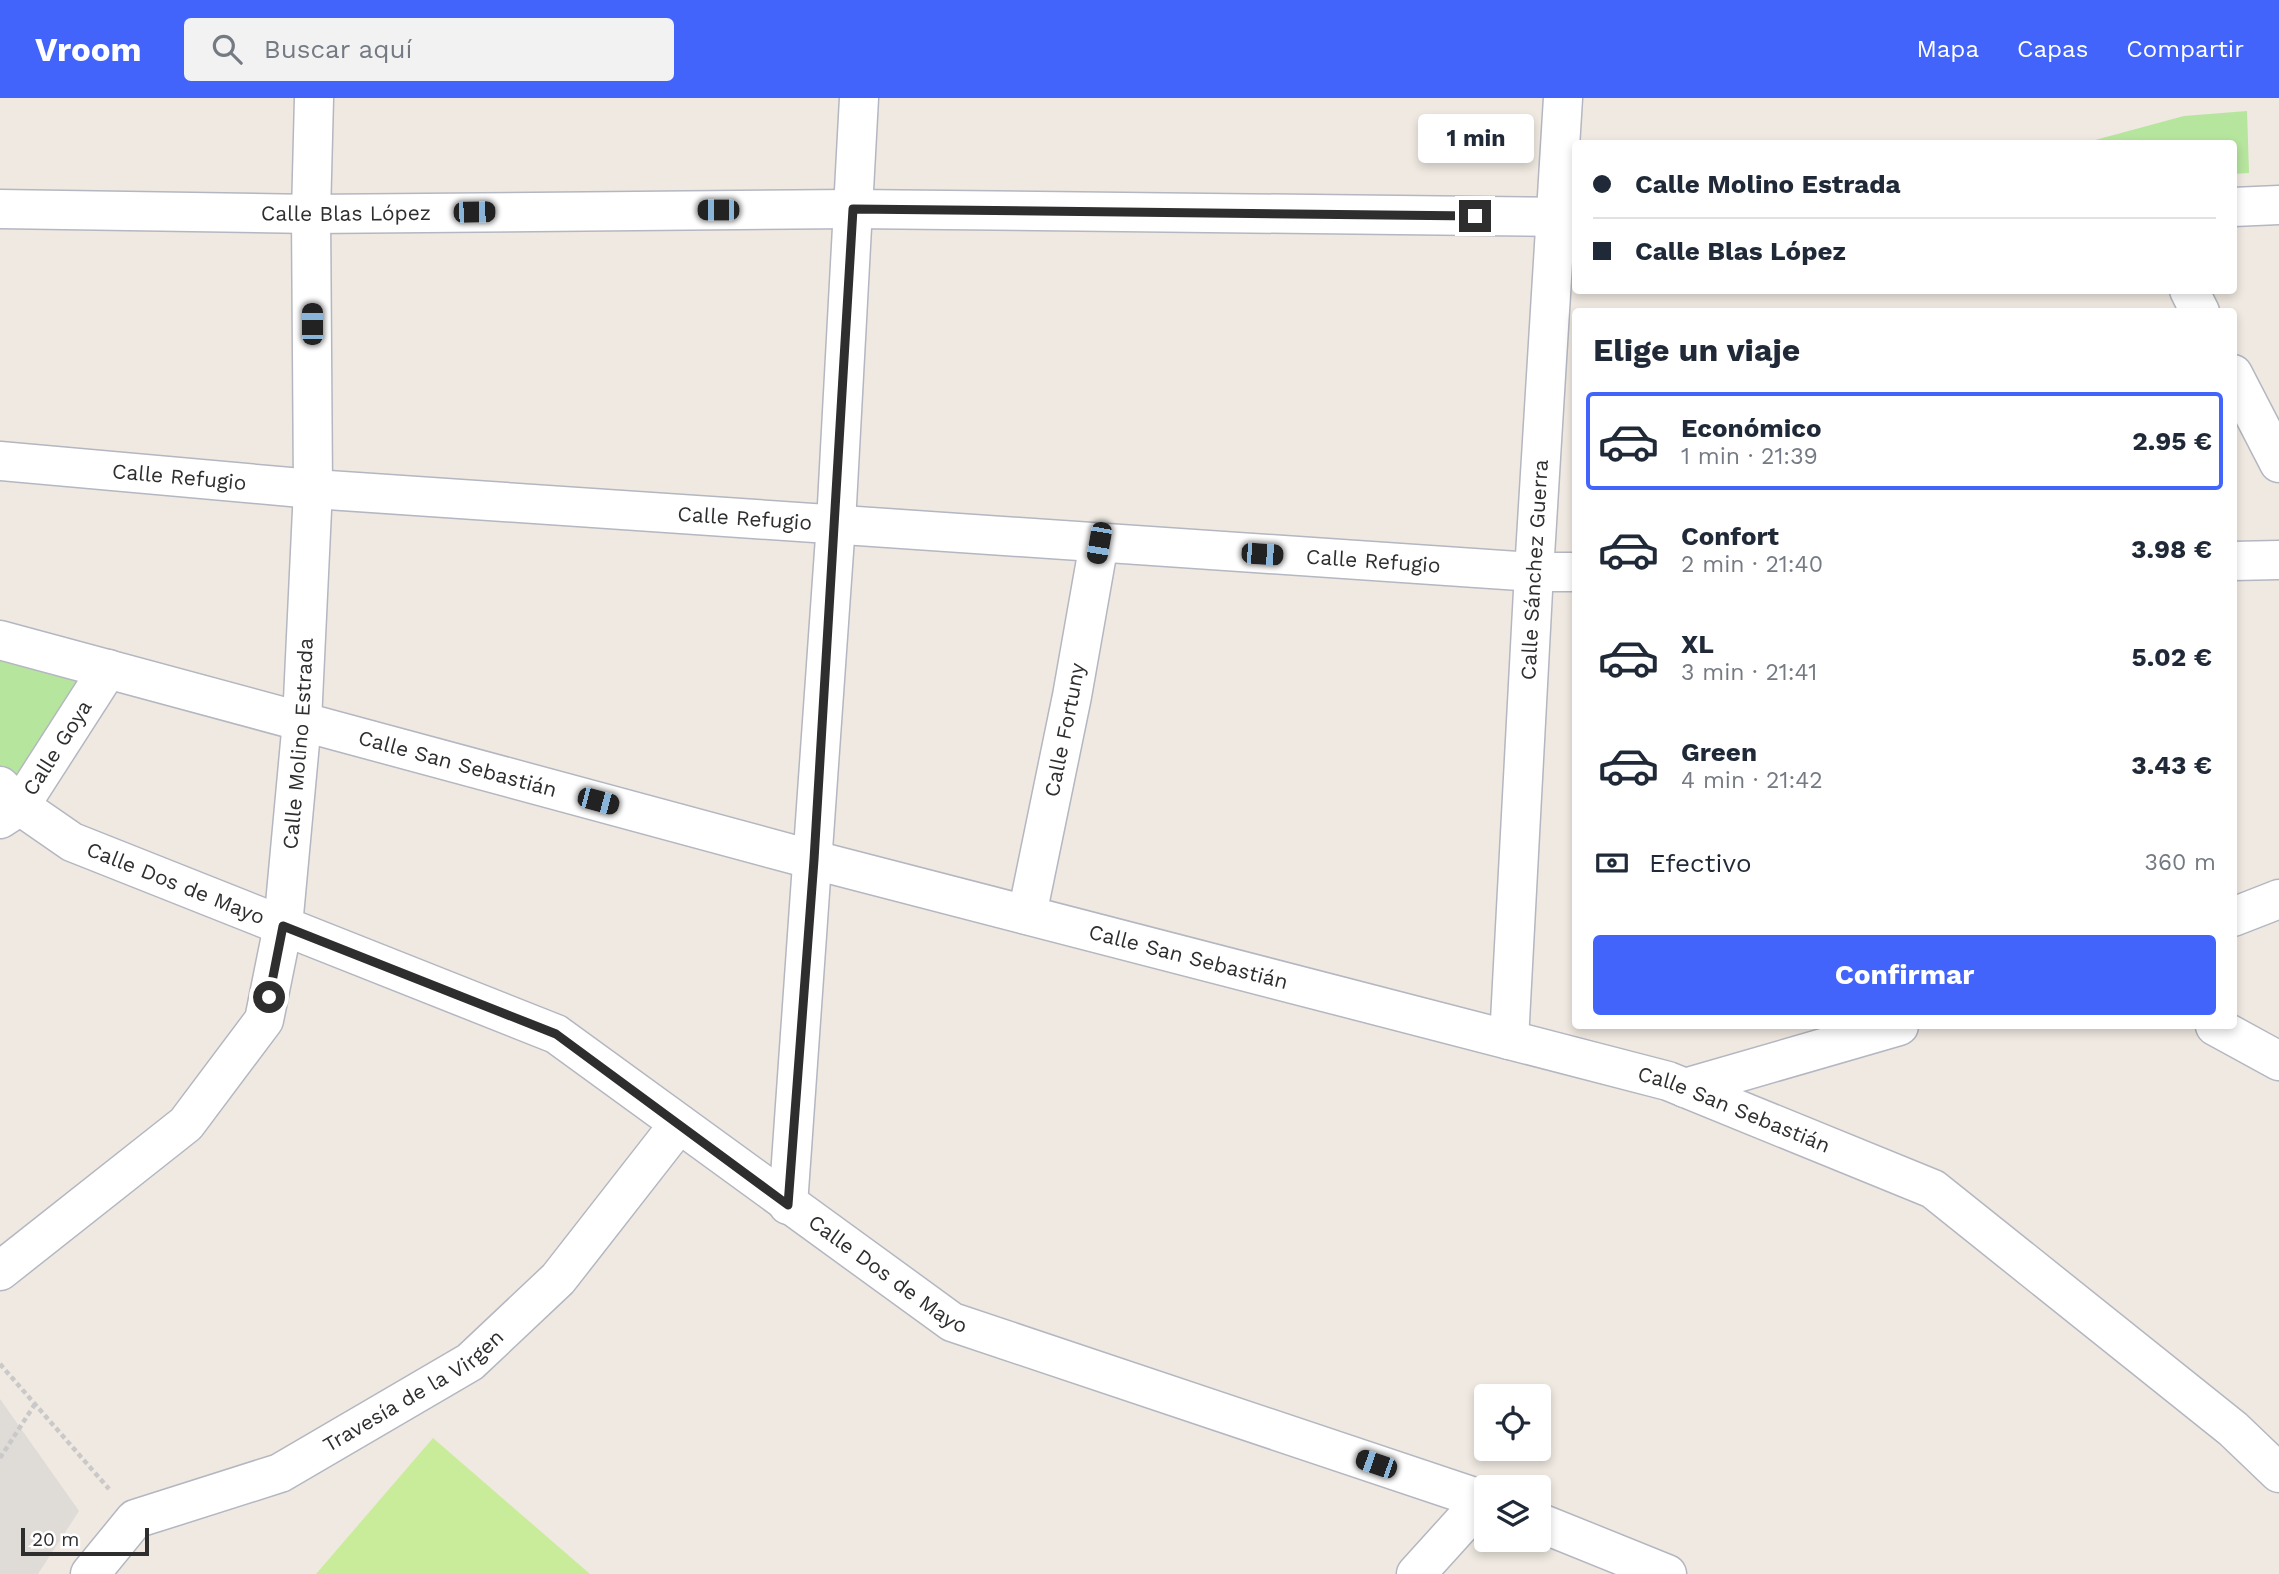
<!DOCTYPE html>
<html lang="es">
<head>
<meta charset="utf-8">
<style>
  :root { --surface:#fff; --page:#f2f2f3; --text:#1f2937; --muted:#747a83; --line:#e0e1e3; --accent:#4264fb }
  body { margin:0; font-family:"Work Sans",sans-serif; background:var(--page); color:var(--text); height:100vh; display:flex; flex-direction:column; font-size:26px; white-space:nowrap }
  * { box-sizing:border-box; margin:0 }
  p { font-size:23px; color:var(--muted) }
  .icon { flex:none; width:38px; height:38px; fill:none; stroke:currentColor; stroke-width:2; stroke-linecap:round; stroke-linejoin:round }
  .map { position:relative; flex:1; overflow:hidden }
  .details { position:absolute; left:1572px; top:210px; width:665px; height:721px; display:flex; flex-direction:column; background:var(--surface); border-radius:7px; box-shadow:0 4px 10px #0003 }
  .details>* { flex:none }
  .top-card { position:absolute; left:1572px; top:42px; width:665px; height:154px; border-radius:7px; box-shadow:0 4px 10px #0003; display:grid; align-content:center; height:154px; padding:0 21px; background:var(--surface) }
  .controls { position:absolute; left:1474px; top:1286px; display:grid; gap:14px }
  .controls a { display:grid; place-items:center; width:77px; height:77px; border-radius:7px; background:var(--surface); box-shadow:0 4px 10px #0003; font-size:35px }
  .scale { position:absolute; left:21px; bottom:18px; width:128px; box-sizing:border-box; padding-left:7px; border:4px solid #2e2e2e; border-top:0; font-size:19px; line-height:24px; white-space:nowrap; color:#2e2e2e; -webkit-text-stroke:5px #fff; paint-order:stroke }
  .end { position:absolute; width:32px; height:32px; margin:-16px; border:9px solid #2e2e2e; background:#fff; box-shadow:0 0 0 4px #fff }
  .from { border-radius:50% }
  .bubble { position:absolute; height:49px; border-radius:7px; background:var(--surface); box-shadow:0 4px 10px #0003; font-size:23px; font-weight:700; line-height:49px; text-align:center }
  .car { position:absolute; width:21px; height:42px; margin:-21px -10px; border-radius:9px; box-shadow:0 0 5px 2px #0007; background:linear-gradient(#222 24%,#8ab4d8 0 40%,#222 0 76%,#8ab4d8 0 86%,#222 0) }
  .top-card b { display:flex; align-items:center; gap:24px; height:66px; font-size:26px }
  .top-card b+b { border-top:2px solid var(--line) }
  .top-card i { width:18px; height:18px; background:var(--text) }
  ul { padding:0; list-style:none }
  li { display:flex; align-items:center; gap:21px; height:98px; margin:0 14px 10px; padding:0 7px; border:4px solid transparent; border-radius:7px }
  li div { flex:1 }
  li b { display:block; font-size:26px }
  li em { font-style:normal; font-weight:700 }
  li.on { border-color:var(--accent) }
  li>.icon { width:63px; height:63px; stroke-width:1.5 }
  h2 { padding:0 21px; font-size:32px; line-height:84px }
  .pay { display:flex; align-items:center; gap:18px; height:77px; padding:0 21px; font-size:26px }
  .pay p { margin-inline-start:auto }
  .action { display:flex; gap:14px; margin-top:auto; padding:14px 21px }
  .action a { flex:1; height:80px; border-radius:7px; background:var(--accent); color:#fff; font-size:28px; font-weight:700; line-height:80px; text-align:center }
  header { display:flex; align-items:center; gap:42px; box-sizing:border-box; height:98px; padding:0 35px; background:var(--accent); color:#fff }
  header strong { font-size:33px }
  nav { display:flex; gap:38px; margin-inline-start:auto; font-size:24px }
  .search { width:490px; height:63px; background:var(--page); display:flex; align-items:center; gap:18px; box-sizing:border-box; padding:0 24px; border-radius:7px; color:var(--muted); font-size:26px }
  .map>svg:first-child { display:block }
</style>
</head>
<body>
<header>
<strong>Vroom</strong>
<div class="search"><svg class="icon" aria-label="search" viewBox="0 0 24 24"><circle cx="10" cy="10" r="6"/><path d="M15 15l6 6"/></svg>Buscar aquí</div>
<nav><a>Mapa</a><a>Capas</a><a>Compartir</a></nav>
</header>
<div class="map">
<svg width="2279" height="1476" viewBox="0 0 2279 1476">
  <rect width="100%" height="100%" fill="#efe9e1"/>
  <path fill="#b6e59e" d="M 2247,13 L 2249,75 L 2233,76 L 2233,46 L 2084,45 L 2184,18 Z
    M 0,542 L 108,571 L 20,708 L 0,688 Z"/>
  <path fill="#c9ec9a" d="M 433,1340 L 590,1476 L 316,1476 Z"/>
  <path fill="#dfdcd8" d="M 0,1301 L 79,1413 L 38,1476 L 0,1476 Z"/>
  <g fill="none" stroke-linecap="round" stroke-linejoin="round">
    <defs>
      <g id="minor">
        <path d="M 2233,109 L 2279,107"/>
        <path id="s1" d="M 0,111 L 311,116 L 853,111 L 1575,119"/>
        <path d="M 2189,192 L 2200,214"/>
        <path d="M 2233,276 L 2279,365"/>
        <path id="s2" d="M 0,363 L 313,391 L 1534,474 L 1575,474"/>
        <path d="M 2233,463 L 2279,462"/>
        <path id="s3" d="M 0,542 L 814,762 L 1668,983 L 1933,1091 L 2233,1331 L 2279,1375"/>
        <path id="s4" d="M 0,721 L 20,708 L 108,571"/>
        <path id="s5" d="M 1027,817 L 1072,598 L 1099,445"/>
        <path d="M 2233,819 L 2279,801"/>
        <path d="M 2215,928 L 2279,963"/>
        <path id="s6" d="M 1509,942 L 1534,474 L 1563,0"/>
        <path d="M 1685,990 L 1899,928"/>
        <path d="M 788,1107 L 836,425 L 859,0"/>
        <path id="s7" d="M 0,1173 L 186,1026 L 264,922 L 283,828 L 302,623 L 313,391 L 311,116 L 314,0"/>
        <path id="s8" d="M 90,1476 L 135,1421 L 280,1375 L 470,1264 L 558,1181 L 679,1026"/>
        <path d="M 1416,1476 L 1483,1402"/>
      </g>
      <g id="tertiary">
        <path id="s9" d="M 0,688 L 20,708 L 72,744 L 556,936 L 952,1224 L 1486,1403"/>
        <path d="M 1538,1424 L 1667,1476"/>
      </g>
    </defs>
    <use href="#minor" stroke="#b4b7c1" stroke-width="41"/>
    <use href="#tertiary" stroke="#b4b7c1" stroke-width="41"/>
    <path stroke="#c9c9c9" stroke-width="4.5" stroke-dasharray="5 3.5" stroke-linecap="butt" d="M 0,1266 L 109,1391
      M 0,1360 L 35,1306"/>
    <use href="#minor" stroke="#fff" stroke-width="38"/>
    <use href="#tertiary" stroke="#fff" stroke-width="38"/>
  </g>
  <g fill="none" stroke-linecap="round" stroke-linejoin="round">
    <path stroke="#2e2e2e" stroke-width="9" d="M 269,899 L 283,828 L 556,936 L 788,1107 L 814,762 L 853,111 L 1475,118"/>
  </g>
  <g text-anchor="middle" stroke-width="5" stroke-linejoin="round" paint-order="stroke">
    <g font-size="21" fill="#2e2e2e" stroke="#fff">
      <text dy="7" stroke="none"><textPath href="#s1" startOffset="346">Calle Blas López</textPath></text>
      <text dy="7" stroke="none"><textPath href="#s2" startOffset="180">Calle Refugio</textPath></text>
      <text dy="7" stroke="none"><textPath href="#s2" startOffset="747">Calle Refugio</textPath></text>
      <text dy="7" stroke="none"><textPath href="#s2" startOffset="1377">Calle Refugio</textPath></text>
      <text dy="7" stroke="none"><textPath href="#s6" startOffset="471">Calle Sánchez Guerra</textPath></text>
      <text dy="7" stroke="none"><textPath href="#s5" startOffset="189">Calle Fortuny</textPath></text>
      <text dy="7" stroke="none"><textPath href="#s7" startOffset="646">Calle Molino Estrada</textPath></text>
      <text dy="7" stroke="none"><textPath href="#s4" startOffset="93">Calle Goya</textPath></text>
      <text dy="7" stroke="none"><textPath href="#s3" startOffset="474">Calle San Sebastián</textPath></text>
      <text dy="7" stroke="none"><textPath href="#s9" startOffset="203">Calle Dos de Mayo</textPath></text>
      <text dy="7" stroke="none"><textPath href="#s3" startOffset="1230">Calle San Sebastián</textPath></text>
      <text dy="7" stroke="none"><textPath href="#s3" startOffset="1797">Calle San Sebastián</textPath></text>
      <text dy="7" stroke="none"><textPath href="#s9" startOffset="1022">Calle Dos de Mayo</textPath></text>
      <text dy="7" stroke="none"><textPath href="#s8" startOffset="380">Travesía de la Virgen</textPath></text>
    </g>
  </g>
</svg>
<div class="controls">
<a><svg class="icon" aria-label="locate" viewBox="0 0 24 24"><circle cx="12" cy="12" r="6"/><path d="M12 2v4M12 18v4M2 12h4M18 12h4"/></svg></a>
<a><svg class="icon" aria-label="layers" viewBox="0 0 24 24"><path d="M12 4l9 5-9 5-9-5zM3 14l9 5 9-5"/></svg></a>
</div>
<div class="scale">20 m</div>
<i class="end from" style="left:269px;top:899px"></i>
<i class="end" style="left:1475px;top:118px"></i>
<div class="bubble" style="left:1418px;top:16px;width:116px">1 min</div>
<i class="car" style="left:718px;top:112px;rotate:270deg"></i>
<i class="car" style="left:474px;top:114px;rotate:89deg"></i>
<i class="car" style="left:312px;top:226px;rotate:0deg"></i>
<i class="car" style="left:1099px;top:445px;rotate:190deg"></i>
<i class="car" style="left:1262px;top:456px;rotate:94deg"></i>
<i class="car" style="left:598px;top:703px;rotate:105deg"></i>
<i class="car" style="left:1376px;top:1366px;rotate:289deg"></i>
<div class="top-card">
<b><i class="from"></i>Calle Molino Estrada</b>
<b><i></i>Calle Blas López</b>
</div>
<section class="details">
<h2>Elige un viaje</h2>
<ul>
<li class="on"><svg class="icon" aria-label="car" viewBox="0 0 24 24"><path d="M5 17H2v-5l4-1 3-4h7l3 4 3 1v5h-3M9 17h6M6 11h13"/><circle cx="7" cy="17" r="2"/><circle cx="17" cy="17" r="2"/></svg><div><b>Económico</b><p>1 min · 21:39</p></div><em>2.95 €</em></li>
<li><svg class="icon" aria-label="car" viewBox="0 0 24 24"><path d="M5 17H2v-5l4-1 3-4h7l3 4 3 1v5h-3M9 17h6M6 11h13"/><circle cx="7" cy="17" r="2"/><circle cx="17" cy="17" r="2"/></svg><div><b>Confort</b><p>2 min · 21:40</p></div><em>3.98 €</em></li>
<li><svg class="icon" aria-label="car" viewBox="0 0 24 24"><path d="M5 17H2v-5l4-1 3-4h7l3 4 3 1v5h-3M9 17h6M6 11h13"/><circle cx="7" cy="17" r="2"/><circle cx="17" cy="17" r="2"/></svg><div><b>XL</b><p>3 min · 21:41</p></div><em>5.02 €</em></li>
<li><svg class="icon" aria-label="car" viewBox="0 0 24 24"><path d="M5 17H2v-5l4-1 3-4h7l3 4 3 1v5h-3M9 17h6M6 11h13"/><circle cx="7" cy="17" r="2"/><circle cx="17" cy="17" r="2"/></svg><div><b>Green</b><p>4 min · 21:42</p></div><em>3.43 €</em></li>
</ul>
<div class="pay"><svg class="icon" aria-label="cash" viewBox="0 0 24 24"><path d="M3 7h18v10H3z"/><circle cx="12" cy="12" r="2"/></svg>Efectivo<p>360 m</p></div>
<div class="action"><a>Confirmar</a></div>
</section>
</div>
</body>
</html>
